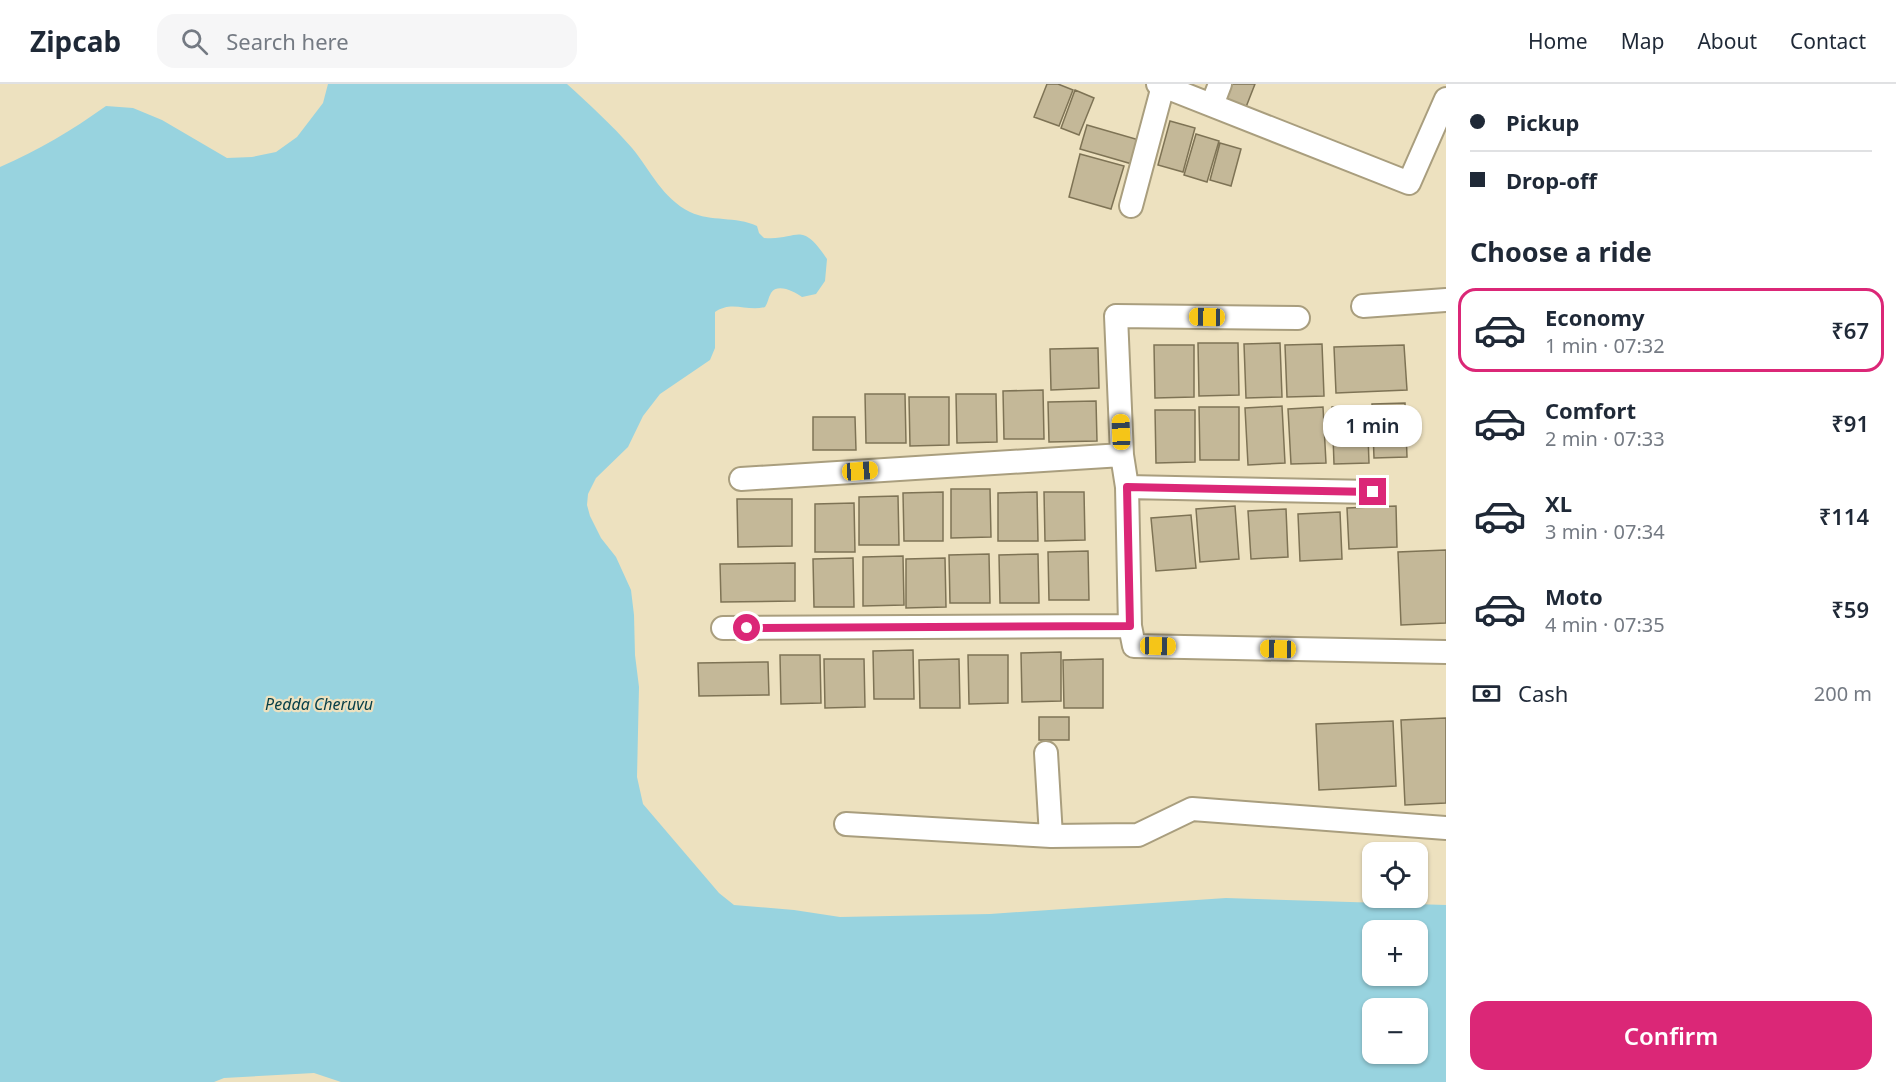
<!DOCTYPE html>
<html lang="en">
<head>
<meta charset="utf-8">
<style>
  :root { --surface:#fff; --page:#f6f6f7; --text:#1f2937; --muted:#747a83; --line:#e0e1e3; --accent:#db2777 }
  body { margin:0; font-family:"Noto Sans",sans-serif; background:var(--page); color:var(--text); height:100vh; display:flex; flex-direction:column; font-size:22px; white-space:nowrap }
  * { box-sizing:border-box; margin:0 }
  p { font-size:20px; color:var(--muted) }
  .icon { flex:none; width:33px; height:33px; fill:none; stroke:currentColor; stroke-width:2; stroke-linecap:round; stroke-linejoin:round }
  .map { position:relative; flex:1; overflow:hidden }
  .panel { display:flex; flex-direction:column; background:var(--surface); width:450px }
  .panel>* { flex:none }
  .guide { display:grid; align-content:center; height:132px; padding:0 24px; background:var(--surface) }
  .controls { position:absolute; left:1362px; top:758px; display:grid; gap:12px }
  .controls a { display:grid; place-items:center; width:66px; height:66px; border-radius:12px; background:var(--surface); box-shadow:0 2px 4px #0004; font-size:30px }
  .end { position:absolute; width:27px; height:27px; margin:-14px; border:8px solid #db2777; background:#fff; box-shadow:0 0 0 3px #fff }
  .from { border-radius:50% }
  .bubble { position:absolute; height:42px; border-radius:18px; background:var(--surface); box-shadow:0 2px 4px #0004; font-size:20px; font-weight:600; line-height:42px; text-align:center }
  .car { position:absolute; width:18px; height:36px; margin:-18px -9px; border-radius:8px; box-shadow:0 0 4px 2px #0007; background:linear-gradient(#f5c518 24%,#345 0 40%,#f5c518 0 76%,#345 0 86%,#f5c518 0) }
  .guide b { display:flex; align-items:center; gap:21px; height:57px; font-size:22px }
  .guide b+b { border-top:2px solid var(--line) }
  .guide i { width:15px; height:15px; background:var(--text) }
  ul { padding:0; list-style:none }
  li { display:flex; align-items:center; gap:18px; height:84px; margin:0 12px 9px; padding:0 12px; border:3px solid transparent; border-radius:18px }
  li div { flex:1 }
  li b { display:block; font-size:22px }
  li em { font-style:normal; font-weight:600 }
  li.active { border-color:var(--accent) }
  li>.icon { width:54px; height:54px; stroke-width:1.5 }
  h2 { padding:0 24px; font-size:27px; line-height:72px }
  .pay { display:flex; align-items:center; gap:15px; height:66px; padding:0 24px; font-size:22px }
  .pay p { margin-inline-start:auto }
  .cta { display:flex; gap:12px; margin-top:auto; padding:12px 24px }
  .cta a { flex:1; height:69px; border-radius:18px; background:var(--accent); color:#fff; font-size:24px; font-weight:600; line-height:69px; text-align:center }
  header { display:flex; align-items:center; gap:36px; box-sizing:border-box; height:84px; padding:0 30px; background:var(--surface); border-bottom:2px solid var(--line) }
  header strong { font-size:28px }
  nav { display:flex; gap:33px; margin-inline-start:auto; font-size:21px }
  .search { width:420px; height:54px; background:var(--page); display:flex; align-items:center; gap:15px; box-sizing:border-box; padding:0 21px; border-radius:18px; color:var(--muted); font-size:22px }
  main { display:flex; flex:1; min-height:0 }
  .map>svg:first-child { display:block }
</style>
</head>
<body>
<header>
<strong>Zipcab</strong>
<div class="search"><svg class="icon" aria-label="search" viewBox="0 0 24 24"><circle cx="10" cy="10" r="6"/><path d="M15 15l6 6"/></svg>Search here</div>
<nav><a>Home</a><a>Map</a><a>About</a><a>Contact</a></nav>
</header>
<main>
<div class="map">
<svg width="1446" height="998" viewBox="0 0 1446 998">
  <rect width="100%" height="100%" fill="#ede1bf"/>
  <path fill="#98d3df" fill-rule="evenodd" d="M 328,0 L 567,0 C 589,20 612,41 632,64 C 651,87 662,114 690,128 C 711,138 736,132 757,142 L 759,149 L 764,154 C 799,157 800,135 827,175 L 825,197 L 816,210 L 802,213 C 794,207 777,199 771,209 C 768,214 768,219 765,223 C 747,228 732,216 715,228 L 715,264 L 710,276 L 660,310 L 643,332 L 628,363 L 596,394 L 588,410 L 587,421 L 590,432 L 601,454 L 616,473 L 631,506 L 634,531 L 635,571 L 639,603 L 637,693 L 643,720 L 719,809 L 734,821 L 794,826 L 840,833 L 990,830 L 1226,814 L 1446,821 L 1446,998 L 341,998 L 314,989 L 224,994 L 214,998 L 0,998 L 0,83 C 39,66 71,47 106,22 L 133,24 L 162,36 L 227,74 L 252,73 L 276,68 L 297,53 L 323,19 ZM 1372,846 L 1418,846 L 1418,891 L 1372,891 ZM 1372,924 L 1418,924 L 1418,969 L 1372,969 Z"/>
  <path fill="#c4b898" stroke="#7e7355" stroke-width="1.5" d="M 1047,0 L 1058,0 L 1073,6 L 1059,42 L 1034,33 Z
    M 1226,0 L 1255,0 L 1246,23 L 1221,14 Z
    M 1075,6 L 1094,14 L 1079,51 L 1061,44 Z
    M 1170,37 L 1195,44 L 1183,88 L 1158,81 Z
    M 1087,41 L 1139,56 L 1132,80 L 1080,65 Z
    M 1196,50 L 1219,57 L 1207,98 L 1184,91 Z
    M 1220,59 L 1241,65 L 1231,102 L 1210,96 Z
    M 1080,70 L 1124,82 L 1111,125 L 1069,113 Z
    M 1198,259 L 1238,259 L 1239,311 L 1199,312 Z
    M 1280,259 L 1282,313 L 1246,314 L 1244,260 Z
    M 1322,260 L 1324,312 L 1287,313 L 1285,261 Z
    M 1154,261 L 1194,261 L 1194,313 L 1155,314 Z
    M 1404,261 L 1407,306 L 1336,309 L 1334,263 Z
    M 1098,264 L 1099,304 L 1051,306 L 1050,265 Z
    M 1043,306 L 1044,355 L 1004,355 L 1003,307 Z
    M 865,310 L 905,310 L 906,359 L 866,359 Z
    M 956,310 L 996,310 L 997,358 L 957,359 Z
    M 909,313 L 949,313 L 949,361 L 910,362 Z
    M 1096,317 L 1097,357 L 1049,358 L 1048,318 Z
    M 1405,319 L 1407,373 L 1374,374 L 1372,320 Z
    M 1282,322 L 1285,379 L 1248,381 L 1245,324 Z
    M 1367,322 L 1369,379 L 1334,380 L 1332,323 Z
    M 1199,323 L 1239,323 L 1239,376 L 1200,376 Z
    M 1323,323 L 1326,379 L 1291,380 L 1288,325 Z
    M 1155,326 L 1195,326 L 1195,378 L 1156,379 Z
    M 813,333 L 855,333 L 856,366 L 813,366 Z
    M 951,405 L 990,405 L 991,453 L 951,454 Z
    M 943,408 L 943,457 L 904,457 L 903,409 Z
    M 1037,408 L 1038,457 L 998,457 L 998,409 Z
    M 1044,408 L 1084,408 L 1085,456 L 1045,457 Z
    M 898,412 L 899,461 L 859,461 L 859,413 Z
    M 737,415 L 792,415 L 792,462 L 738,463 Z
    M 854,419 L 855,468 L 815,468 L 815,420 Z
    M 1235,422 L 1239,475 L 1200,478 L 1196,425 Z
    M 1396,422 L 1397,463 L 1349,465 L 1347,424 Z
    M 1286,425 L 1288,473 L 1251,475 L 1248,427 Z
    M 1340,428 L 1342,475 L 1300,477 L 1298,430 Z
    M 1191,431 L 1196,484 L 1156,487 L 1151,434 Z
    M 1446,466 L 1446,539 L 1401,541 L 1398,468 Z
    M 1088,467 L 1089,516 L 1049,516 L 1048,468 Z
    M 989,470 L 990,519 L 950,519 L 949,471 Z
    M 1038,470 L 1039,519 L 1000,519 L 999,471 Z
    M 903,472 L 904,521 L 863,522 L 863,473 Z
    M 853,474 L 854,523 L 814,523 L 813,475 Z
    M 945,474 L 946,523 L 906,524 L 906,475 Z
    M 795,479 L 795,517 L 721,518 L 720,480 Z
    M 913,566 L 914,615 L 874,615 L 873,567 Z
    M 1061,568 L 1061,617 L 1022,618 L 1021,569 Z
    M 780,571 L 820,571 L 821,619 L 781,620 Z
    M 968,571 L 1008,571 L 1008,619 L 969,620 Z
    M 824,575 L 864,575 L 865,623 L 825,624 Z
    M 959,575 L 960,624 L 920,624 L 919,576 Z
    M 1103,575 L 1103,624 L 1064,624 L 1063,576 Z
    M 768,578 L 769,611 L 699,612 L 698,579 Z
    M 1039,633 L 1069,633 L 1069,656 L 1039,656 Z
    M 1446,634 L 1446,719 L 1405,721 L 1401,636 Z
    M 1393,637 L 1396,702 L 1319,706 L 1316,640 Z"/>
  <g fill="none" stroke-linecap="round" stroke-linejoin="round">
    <defs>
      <path id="minor" d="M 1158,0 L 1409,99 L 1446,15
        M 1212,21 L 1220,0
        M 1131,122 L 1163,2
        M 1363,222 L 1446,216
        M 741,395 L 1122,371
        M 1127,403 L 1373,408
        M 1130,542 L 1127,403 L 1122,371 L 1116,232 L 1298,234
        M 723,544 L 1130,542 L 1134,562 L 1446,568
        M 1046,669 L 1051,752
        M 846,740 L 1051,752 L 1138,751 L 1192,725 L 1446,744"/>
    </defs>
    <use href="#minor" stroke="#a99e7e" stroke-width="26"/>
    <use href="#minor" stroke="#fff" stroke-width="22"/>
  </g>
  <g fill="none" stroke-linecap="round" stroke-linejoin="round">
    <path stroke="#db2777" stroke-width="8" d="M 747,544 L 1130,542 L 1127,403 L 1373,408"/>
  </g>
  <g text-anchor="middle" stroke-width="4.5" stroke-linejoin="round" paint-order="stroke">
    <g font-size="16" font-style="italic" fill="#084049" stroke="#ede1bf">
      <text x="319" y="626">Pedda Cheruvu</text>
    </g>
  </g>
</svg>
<div class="controls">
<a><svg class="icon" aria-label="locate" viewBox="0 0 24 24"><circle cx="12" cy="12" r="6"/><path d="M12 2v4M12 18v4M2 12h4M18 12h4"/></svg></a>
<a>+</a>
<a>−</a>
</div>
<i class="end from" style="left:747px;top:544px"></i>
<i class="end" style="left:1373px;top:408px"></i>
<div class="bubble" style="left:1323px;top:321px;width:99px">1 min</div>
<i class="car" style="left:1207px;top:233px;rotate:271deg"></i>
<i class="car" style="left:1121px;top:348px;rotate:358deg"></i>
<i class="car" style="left:860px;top:387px;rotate:86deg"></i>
<i class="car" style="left:1158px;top:562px;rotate:91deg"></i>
<i class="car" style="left:1278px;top:565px;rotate:271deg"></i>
</div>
<section class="panel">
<div class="guide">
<b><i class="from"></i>Pickup</b>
<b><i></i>Drop-off</b>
</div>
<h2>Choose a ride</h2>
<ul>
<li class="active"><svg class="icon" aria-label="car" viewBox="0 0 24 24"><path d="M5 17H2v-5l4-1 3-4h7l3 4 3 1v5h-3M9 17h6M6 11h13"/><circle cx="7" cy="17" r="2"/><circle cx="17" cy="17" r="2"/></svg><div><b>Economy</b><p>1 min · 07:32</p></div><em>₹67</em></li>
<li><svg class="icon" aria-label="car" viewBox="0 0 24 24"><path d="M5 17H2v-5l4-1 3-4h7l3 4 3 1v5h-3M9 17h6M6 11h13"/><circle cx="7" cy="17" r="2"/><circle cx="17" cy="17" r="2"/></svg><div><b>Comfort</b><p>2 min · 07:33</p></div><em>₹91</em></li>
<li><svg class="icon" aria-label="car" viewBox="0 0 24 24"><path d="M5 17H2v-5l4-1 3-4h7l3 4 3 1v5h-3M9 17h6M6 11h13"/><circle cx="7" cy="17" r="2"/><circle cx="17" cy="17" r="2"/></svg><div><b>XL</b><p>3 min · 07:34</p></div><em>₹114</em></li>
<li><svg class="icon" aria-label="car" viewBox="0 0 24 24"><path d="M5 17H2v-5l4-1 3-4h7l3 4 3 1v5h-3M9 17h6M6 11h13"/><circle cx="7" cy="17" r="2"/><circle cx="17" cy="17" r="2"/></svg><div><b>Moto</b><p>4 min · 07:35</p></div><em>₹59</em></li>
</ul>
<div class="pay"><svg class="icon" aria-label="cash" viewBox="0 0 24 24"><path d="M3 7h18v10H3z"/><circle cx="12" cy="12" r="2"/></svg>Cash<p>200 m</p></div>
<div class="cta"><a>Confirm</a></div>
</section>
</main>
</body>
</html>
